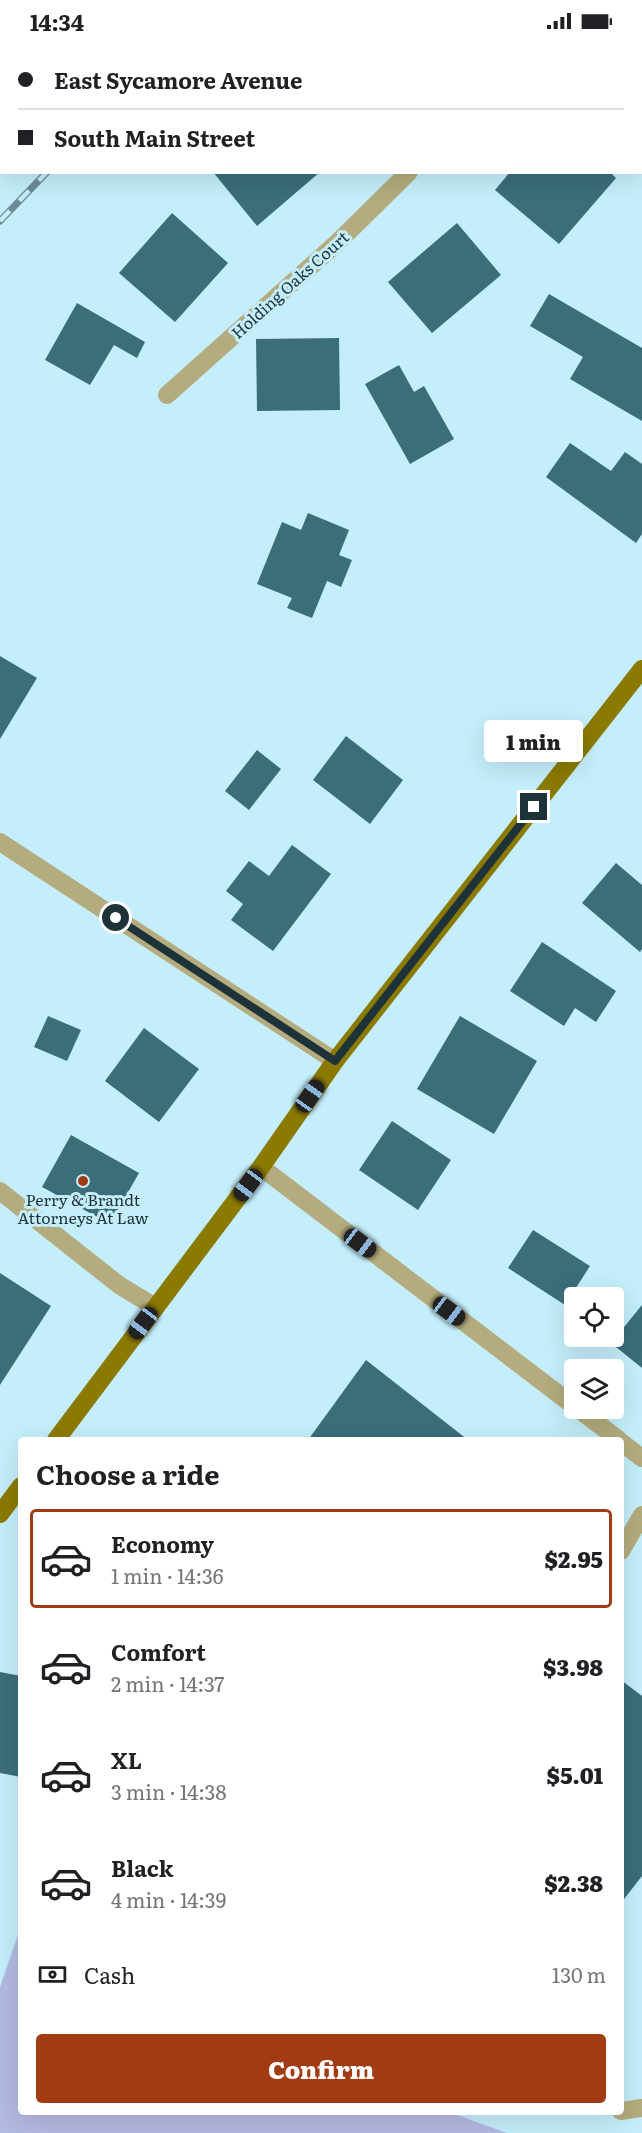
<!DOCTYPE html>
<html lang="en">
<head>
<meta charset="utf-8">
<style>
  :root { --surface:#fff; --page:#f2f2f2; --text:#202124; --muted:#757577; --line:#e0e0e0; --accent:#a13b14 }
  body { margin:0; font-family:Literata,serif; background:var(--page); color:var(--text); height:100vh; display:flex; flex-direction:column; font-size:22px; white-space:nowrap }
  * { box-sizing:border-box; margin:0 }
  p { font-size:20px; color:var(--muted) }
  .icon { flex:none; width:33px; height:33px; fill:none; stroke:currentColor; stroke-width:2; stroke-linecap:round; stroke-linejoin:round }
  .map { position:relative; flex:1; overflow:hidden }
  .sheet { position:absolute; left:18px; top:1395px; width:606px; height:678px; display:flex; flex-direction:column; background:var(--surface); border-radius:6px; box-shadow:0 6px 24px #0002 }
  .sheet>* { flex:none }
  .banner { position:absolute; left:0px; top:0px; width:642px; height:132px; box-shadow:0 6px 24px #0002; display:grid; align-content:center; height:132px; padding:0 18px; background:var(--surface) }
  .buttons { position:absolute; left:564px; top:1245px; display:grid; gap:12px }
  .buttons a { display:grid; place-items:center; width:60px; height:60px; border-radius:6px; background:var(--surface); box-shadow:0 6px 24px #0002; font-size:30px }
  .end { position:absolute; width:27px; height:27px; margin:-14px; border:8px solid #1e3239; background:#fff; box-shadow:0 0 0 3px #fff }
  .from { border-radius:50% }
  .bubble { position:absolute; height:42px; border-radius:6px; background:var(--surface); box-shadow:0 6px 24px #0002; font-size:20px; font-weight:800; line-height:42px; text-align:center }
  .car { position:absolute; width:18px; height:36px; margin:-18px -9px; border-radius:8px; box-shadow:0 0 4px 2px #0007; background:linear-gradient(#222 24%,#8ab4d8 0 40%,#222 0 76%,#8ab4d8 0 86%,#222 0) }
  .banner b { display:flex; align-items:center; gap:21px; height:57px; font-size:22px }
  .banner b+b { border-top:2px solid var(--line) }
  .banner i { width:15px; height:15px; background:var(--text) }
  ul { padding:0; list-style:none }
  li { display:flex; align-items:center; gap:18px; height:99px; margin:0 12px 9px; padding:0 6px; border:3px solid transparent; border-radius:6px }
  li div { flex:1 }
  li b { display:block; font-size:22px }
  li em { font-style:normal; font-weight:800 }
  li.active { border-color:var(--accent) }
  li>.icon { width:54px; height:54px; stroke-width:1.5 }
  h2 { padding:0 18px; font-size:27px; line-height:72px }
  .pay { display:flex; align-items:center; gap:15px; height:66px; padding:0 18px; font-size:22px }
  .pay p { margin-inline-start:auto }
  .button { display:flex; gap:12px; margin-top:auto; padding:12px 18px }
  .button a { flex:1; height:69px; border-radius:6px; background:var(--accent); color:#fff; font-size:24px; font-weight:800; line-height:69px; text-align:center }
  .status { display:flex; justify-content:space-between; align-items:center; height:42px; padding:0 30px; background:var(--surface); direction:ltr }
  .status svg { height:16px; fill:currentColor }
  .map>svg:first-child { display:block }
</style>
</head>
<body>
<div class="status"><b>14:34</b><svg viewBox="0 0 49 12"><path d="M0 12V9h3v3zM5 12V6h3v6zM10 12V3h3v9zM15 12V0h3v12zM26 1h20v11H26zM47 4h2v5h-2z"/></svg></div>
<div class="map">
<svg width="642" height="2091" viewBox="0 0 642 2091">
  <rect width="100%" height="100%" fill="#c4eefb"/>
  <path fill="#b4b9e2" d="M 21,1884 L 21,2070 L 449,2070 L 507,2091 L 0,2091 L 0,1945 Z"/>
  <path fill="#3b6d7b" d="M 213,130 L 320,130 L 257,184 Z
    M 510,130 L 610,130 L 616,136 L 559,202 L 495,148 Z
    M 172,171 L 228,221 L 175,280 L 119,231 Z
    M 457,181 L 501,233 L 432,291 L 388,240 Z
    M 549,252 L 642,306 L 642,379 L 570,337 L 583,315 L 530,284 Z
    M 77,261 L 145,300 L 137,316 L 114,303 L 90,343 L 45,318 Z
    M 339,296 L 340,368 L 257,369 L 256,297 Z
    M 399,323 L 414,350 L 424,344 L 454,397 L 410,422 L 365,342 Z
    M 570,401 L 611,429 L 625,410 L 642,422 L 642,492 L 636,501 L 546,435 Z
    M 308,471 L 349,488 L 339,513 L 352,518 L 341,545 L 327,539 L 312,576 L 287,566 L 292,556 L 257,542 L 282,480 L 301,488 Z
    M 0,614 L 37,636 L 0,697 Z
    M 346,694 L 403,738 L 370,782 L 313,738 Z
    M 257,708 L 281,727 L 249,768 L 225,749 Z
    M 292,803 L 331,832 L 273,909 L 231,878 L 243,862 L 226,849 L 249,819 L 269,834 Z
    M 616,821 L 642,843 L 642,907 L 640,910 L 582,861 Z
    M 542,900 L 616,949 L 596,980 L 575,966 L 564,984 L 510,949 Z
    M 48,974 L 81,988 L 67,1019 L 34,1005 Z
    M 460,974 L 537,1019 L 494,1092 L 417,1047 Z
    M 144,986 L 199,1027 L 159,1080 L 105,1039 Z
    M 392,1079 L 451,1118 L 418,1168 L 359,1128 Z
    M 71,1093 L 139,1131 L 110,1182 L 42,1145 Z
    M 533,1188 L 590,1224 L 565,1263 L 508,1226 Z
    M 0,1231 L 51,1264 L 0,1343 Z
    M 642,1263 L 642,1326 L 611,1301 Z
    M 366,1318 L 468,1398 L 308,1398 Z
    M 0,1630 L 21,1634 L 21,1735 L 0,1731 Z
    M 621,1638 L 642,1654 L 642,1834 L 621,1861 Z"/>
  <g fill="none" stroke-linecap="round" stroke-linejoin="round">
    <path stroke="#b4ac7e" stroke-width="18" d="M 582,0 L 585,2
      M 541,2 L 542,0
      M 640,38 L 642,39
      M 167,353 L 339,199 L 409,130
      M 0,800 L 335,1019
      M 261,1125 L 574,1364
      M 0,1149 L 119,1243 L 155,1265
      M 577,1366 L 619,1398
      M 621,1400 L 642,1416
      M 621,1509 L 642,1473
      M 621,2069 L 642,2066"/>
    <path stroke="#8b7a01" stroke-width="18" d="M 56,1398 L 261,1125 L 335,1019 L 642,627
      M 0,1472 L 21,1444"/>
    <defs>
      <path id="rail" d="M 177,2 L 178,0
        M 0,179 L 47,130"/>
    </defs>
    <use href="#rail" stroke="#6e8c96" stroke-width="7"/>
    <use href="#rail" stroke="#c4eefb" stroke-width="4.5" stroke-dasharray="14" stroke-linecap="butt"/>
  </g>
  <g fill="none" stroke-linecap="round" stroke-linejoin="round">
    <path stroke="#1e3239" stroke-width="8" d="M 116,876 L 335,1019 L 534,765"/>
  </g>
  <circle fill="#a13b14" stroke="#c4eefb" stroke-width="2" cx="83" cy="1139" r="6"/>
  <g text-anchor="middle" stroke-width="6" stroke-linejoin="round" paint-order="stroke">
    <g font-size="16" fill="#1e3239" stroke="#c4eefb">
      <text transform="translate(290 243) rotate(-42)" y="6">Holding Oaks Court</text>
    </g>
    <g font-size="16" fill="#1e3239" stroke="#c4eefb">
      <text x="83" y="1164">Perry &amp; Brandt<tspan x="83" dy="18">Attorneys At Law</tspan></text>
    </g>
  </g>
</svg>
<div class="buttons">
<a><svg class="icon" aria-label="locate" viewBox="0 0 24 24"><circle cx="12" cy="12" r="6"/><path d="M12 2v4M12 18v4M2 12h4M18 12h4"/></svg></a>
<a><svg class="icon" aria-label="layers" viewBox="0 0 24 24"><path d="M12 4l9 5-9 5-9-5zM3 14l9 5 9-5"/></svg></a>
</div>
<i class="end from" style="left:116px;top:876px"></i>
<i class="end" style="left:534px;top:765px"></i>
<div class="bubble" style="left:484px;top:678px;width:99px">1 min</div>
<i class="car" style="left:310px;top:1054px;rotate:35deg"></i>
<i class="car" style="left:248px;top:1143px;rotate:217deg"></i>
<i class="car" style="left:360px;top:1201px;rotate:127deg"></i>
<i class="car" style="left:449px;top:1269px;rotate:127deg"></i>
<i class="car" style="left:143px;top:1281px;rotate:217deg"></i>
<div class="banner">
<b><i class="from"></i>East Sycamore Avenue</b>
<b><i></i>South Main Street</b>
</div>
<section class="sheet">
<h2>Choose a ride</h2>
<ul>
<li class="active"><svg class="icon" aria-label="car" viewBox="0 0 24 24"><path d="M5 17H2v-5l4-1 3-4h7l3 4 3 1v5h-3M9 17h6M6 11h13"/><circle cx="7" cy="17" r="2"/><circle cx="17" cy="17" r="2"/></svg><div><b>Economy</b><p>1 min · 14:36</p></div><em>$2.95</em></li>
<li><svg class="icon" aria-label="car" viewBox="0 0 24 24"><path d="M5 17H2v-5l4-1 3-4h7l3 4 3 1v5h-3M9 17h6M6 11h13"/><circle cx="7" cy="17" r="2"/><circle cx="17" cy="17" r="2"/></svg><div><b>Comfort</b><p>2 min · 14:37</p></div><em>$3.98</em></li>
<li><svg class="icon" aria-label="car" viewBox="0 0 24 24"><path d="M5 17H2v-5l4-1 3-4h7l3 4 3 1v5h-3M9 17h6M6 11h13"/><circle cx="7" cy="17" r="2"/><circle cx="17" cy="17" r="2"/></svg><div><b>XL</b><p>3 min · 14:38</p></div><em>$5.01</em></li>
<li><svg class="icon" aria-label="car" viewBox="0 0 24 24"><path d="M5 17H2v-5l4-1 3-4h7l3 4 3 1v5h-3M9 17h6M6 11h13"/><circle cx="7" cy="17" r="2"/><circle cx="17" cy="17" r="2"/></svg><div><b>Black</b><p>4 min · 14:39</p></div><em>$2.38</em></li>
</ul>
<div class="pay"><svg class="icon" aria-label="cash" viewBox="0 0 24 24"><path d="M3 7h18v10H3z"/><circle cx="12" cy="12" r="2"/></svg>Cash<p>130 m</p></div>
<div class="button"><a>Confirm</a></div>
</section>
</div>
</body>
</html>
